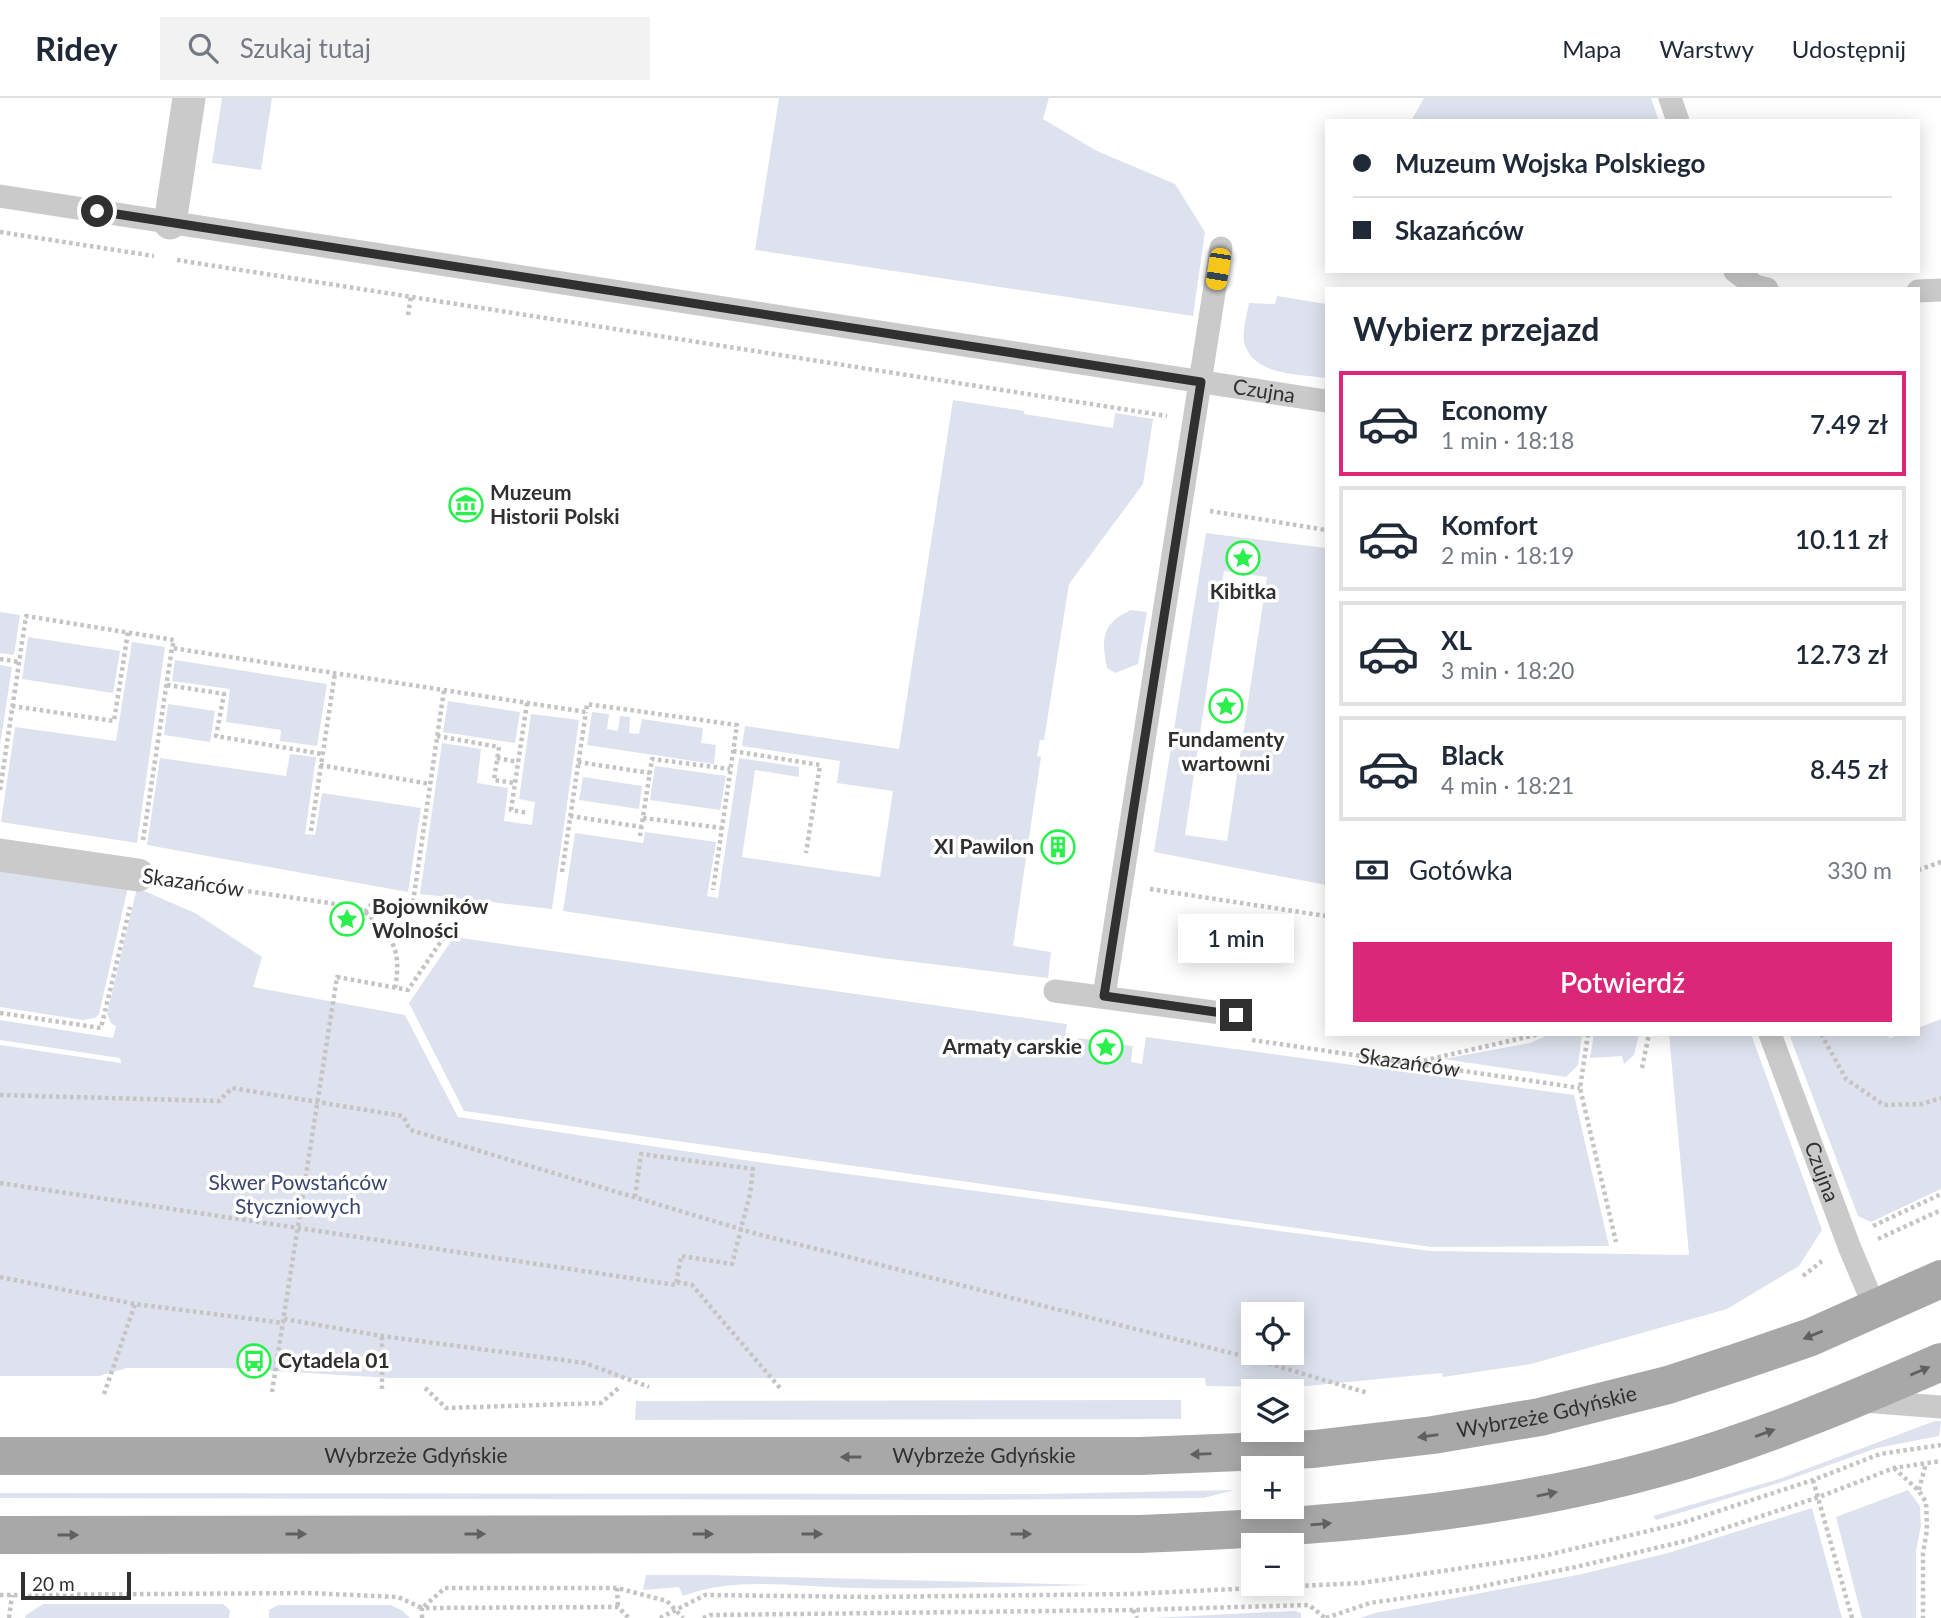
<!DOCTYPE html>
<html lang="pl">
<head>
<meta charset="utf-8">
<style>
  :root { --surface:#fff; --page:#f2f2f3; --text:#1f2937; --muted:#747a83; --line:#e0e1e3; --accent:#db2777 }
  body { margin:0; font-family:Lato,sans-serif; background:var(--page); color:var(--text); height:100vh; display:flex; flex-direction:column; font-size:26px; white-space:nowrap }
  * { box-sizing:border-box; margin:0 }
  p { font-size:23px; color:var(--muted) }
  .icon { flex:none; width:38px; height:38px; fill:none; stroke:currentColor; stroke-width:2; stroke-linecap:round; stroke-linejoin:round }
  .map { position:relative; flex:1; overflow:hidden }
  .panel { position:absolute; left:1325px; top:189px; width:595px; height:749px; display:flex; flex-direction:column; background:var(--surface); border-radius:0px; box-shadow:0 4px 18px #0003 }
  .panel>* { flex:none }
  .guide { position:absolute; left:1325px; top:21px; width:595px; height:154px; border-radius:0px; box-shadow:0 4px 18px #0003; display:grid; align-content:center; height:154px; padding:0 28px; background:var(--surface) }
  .tools { position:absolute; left:1241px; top:1204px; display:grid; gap:14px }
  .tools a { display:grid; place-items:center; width:63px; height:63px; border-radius:0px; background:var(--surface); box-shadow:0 4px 18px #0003; font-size:35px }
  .scale { position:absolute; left:21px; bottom:18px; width:110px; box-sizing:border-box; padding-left:7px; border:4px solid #303030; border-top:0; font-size:19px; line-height:24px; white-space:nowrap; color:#303030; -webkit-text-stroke:5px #fff; paint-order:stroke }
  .end { position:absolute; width:32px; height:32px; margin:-16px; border:9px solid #303030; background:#fff; box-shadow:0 0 0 4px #fff }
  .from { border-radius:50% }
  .bubble { position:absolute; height:49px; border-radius:0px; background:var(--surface); box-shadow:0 4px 18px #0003; font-size:23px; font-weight:600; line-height:49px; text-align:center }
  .car { position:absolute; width:21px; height:42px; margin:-21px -10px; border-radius:9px; box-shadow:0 0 5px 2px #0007; background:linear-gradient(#f5c518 24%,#345 0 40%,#f5c518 0 76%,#345 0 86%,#f5c518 0) }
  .guide b { display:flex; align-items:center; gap:24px; height:66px; font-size:26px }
  .guide b+b { border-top:2px solid var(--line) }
  .guide i { width:18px; height:18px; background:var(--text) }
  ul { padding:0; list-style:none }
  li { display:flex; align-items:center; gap:21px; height:105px; margin:0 14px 10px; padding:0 14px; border:4px solid var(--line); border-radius:0px }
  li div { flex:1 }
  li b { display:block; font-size:26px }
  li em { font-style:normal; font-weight:600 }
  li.on { border-color:var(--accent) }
  li>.icon { width:63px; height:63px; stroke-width:1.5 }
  h2 { padding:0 28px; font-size:32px; line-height:84px }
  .pay { display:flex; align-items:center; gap:18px; height:77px; padding:0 28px; font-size:26px }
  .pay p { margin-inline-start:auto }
  .button { display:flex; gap:14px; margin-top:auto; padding:14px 28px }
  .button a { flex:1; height:80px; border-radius:0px; background:var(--accent); color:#fff; font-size:28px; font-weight:600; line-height:80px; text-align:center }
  header { display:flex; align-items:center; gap:42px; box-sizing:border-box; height:98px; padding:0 35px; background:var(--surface); border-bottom:2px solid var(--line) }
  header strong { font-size:33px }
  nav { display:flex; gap:38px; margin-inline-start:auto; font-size:24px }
  .search { width:490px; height:63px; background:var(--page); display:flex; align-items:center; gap:18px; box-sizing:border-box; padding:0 24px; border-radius:0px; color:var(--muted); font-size:26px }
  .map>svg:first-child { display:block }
</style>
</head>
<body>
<header>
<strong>Ridey</strong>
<div class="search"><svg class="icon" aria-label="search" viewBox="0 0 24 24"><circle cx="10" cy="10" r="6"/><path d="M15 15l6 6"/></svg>Szukaj tutaj</div>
<nav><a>Mapa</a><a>Warstwy</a><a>Udostępnij</a></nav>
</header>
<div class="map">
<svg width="1941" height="1520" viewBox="0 0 1941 1520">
  <rect width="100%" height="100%" fill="#fff"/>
  <path fill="#dee2ee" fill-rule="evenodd" d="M 222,0 L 272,0 L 261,72 L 212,65 Z
    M 779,0 L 1049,0 L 1043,21 L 1097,53 L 1175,86 L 1205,134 L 1193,218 L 755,152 Z
    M 1424,0 L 1651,0 L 1659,23 L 1411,23 Z
    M 1277,198 L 1326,206 L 1326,280 C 1300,276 1252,278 1244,244 C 1242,232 1247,217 1249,205 L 1275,206 Z
    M 953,302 L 1024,313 L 1024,316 L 1113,330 L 1115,315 L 1153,321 L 1143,386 L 1069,486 L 1044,642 L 1040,642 L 1037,658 L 1041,659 L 1013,848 L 1051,854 L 1048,880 L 882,860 L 563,813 L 575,735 L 643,745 L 645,734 L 716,744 L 707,798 L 718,800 L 739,660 L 799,669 L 799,679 L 755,672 L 742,759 L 880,779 L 893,693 L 837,685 L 840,663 L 742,648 L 745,628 L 899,651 Z
    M 1206,435 L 1326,450 L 1326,787 L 1154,754 ZM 1224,473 L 1267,479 L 1227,743 L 1185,737 Z
    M 1131,512 L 1147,514 L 1138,566 L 1115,575 L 1107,570 C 1101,541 1102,525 1131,512 Z
    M 0,514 L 20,517 L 14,557 L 0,555 Z
    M 28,539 L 120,553 L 113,595 L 22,581 Z
    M 132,544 L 165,549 L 137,745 L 1,724 L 15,629 L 116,643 Z
    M 175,562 L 327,586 L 317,648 L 280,643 L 281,632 L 226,624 L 230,591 L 172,583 Z
    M 0,567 L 12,569 L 0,647 Z
    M 448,603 L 520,614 L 515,645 L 443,634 Z
    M 168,606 L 215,613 L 210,644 L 164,637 Z
    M 592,614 L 609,616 L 607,631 L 618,633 L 620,618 L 630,619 L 629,635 L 639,636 L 642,621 L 703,630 L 701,645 L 716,647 L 714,666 L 587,647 Z
    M 531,616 L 579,622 L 552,811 L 420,796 L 442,645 L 481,651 L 477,685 L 508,690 L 504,723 L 532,727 L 535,704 L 519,701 Z
    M 290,656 L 316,659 L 305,736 L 315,737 L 322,695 L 421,710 L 408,794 L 147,747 L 160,660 L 286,678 Z
    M 655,668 L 726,678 L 720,712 L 650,702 Z
    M 583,679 L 642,688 L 639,711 L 579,702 Z
    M 0,769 L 128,789 L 99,916 L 95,920 L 83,922 L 0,909 Z
    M 137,790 L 195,815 L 262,859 L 253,889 L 405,917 L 458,1019 L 764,1065 L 1430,1153 L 1689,1157 L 1669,936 L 1751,936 L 1822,1132 L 1799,1168 L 1727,1211 L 1531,1266 L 1443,1279 L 1442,1275 L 1296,1289 L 1206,1288 L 1205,1280 L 390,1280 L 225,1270 L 127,1270 L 99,1278 L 0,1278 L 0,947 L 121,965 L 120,960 L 0,942 L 0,922 L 113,940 L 116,928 L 111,925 L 107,916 ZM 1253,1216 L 1292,1216 L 1292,1255 L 1253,1255 Z
    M 454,839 L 1067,926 L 1063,954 L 1075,957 L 1078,940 L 1099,943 L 1097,959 L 1109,960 L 1111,945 L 1133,948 L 1131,964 L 1142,966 L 1146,939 L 1574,997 L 1609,1148 L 1431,1149 L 464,1013 L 409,905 Z
    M 1941,921 L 1941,1091 L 1871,1124 L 1858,1118 L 1789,936 L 1886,936 L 1890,940 L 1900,936 L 1918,936 L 1918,930 Z
    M 1550,936 L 1582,936 L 1578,967 L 1566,979 L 1443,961 L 1530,945 Z
    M 1594,936 L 1639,936 L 1634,957 L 1624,966 L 1622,958 L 1590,960 Z
    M 1181,1302 L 1181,1321 L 635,1322 L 636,1303 Z
    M 1935,1323 L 1941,1323 L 1939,1338 L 1877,1350 L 1779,1385 L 1656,1422 L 1653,1418 L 1779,1381 Z
    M 1234,1392 L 1204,1400 L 964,1402 L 0,1400 L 0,1395 L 1039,1396 Z
    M 1908,1392 L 1920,1408 L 1921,1428 L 1916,1453 L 1916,1520 L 1862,1520 L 1836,1419 Z
    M 1812,1410 L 1842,1520 L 1360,1520 L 1375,1515 L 1582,1476 L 1668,1455 Z
    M 646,1477 L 708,1477 L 1092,1487 C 1012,1489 932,1491 852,1490 C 797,1489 736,1478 683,1498 L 679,1489 L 643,1492 Z
    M 43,1506 L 223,1506 L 230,1512 L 229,1520 L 25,1520 L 26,1517 Z
    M 278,1507 L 391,1507 L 403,1513 L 410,1520 L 269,1520 L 269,1512 Z
    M 1295,1513 L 1301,1515 L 1301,1520 L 1151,1520 Z"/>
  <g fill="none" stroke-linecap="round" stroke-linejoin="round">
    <g stroke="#c4c4c4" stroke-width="4.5" stroke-dasharray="3.5 3.5" stroke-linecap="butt">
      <path d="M 0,134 L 154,158"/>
      <path d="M 177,162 L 1167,318"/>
      <path d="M 408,217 L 411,198"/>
      <path d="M 1210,413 L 1326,432"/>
      <path d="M 0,561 L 19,564"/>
      <path d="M 167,587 L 224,596 L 216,638 L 322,656"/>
      <path d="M 527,605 L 511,712 L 528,715"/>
      <path d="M 12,608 L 114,623 L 128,534"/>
      <path d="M 437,638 L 499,649 L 494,682 L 515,685"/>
      <path d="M 733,653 L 820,667 L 806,755"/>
      <path d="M 497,660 L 518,664"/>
      <path d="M 578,664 L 650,675"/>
      <path d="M 320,667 L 430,686"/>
      <path d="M 0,692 L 26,518 L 174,542 L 172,550"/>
      <path d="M 570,718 L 642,729"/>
      <path d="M 643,720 L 722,730"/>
      <path d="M 311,733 L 335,575"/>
      <path d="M 640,738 L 652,661 L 730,671"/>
      <path d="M 143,742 L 172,550 L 586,614 L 587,606 L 737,627 L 713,792"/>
      <path d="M 1918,772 L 1941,764"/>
      <path d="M 562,774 L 586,614"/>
      <path d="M 172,782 L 329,805 L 358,810 L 365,814 L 378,799"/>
      <path d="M 1150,791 L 1326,818"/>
      <path d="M 413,804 L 444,592"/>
      <path d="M 365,814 C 393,840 402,851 395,890"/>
      <path d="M 0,915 L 101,930 L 130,809"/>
      <path d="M 1588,936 L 1580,990 L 1616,1144"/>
      <path d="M 1821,936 L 1846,981 L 1884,1007 L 1922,1006 L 1941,1000"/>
      <path id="s1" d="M 1252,942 L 1580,990"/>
      <path d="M 1417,964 L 1540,936"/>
      <path d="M 1642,970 L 1649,936"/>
      <path d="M 0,997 L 219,1003 L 232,990 L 403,1018 L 410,1032 L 757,1136 L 1243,1258 L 1368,1295"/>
      <path d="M 0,1085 L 676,1187 L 681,1158 L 732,1166 L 750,1096 L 753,1071 L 641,1056 L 635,1099"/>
      <path d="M 1873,1128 L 1941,1096"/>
      <path d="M 1878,1141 L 1941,1112"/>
      <path d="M 1803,1178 L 1822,1163"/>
      <path d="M 0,1179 L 135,1206 L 284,1225"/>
      <path d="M 677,1184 L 692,1187 L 780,1290"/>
      <path d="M 284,1221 L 382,1238 L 585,1265 L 649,1289"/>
      <path d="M 425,1290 L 446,1310 L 601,1305 L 620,1289"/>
      <path d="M 382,1291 L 382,1238"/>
      <path d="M 272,1294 L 337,879 L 408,892 L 450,830"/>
      <path d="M 104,1296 L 135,1206"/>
      <path d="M 1894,1370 L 1919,1393 L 1926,1404 L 1927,1432 L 1923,1455 L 1923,1520"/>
      <path d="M 1813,1382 L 1852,1520"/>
      <path d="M 1919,1392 L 1926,1365"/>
      <path d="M 617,1490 L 618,1509"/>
      <path d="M 0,1497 L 308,1495 L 398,1499 L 422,1510 L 445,1490 L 617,1490 L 667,1503 L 683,1520"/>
      <path d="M 1133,1512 L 1137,1520"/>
      <path d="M 9,1520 L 12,1497"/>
      <path d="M 422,1520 L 422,1510 L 618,1509 L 629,1520"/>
      <path d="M 660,1520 L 705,1497 L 872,1499 L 1131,1496 L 1362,1485 L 1543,1458 L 1682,1425 L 1813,1382 L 1880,1356 L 1941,1347"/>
      <path d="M 703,1520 L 710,1517 L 1133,1512 L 1309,1507 L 1325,1520"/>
      <path d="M 1326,1520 L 1370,1505 L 1474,1490 L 1580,1468 L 1689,1442 L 1819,1399 L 1894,1370 L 1941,1363"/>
    </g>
    <g stroke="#cacaca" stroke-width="23">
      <path d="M 1670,0 L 1678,23"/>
      <path id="s2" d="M 0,98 L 1326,303"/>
      <path d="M 1735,173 L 1755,188 L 1767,191"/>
      <path d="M 1918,193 L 1941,192"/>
      <path d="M 1055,893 L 1236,917"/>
      <path d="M 1104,898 L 1221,150"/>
      <path id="s3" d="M 1770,936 L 1849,1148 L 1875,1210"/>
      <path d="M 1863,1303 L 1941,1309"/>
    </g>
    <path stroke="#cacaca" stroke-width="33" d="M 170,125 L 189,0
      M 0,757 L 138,777"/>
    <g stroke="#a8a8a8" stroke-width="38">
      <path id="s4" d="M 0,1358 L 1141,1358 L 1314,1351 L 1433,1337 L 1540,1319 L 1668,1287 L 1744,1262 L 1811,1239 L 1941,1181"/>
      <path d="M 0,1437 L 1140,1436 C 1314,1429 1490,1417 1659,1370 C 1756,1343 1849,1304 1941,1264"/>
    </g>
  </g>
  <defs><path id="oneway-solid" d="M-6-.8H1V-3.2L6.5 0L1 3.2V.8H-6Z" transform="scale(1.75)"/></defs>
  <g fill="#606060">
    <use href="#oneway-solid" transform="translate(1813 1237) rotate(158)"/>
    <use href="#oneway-solid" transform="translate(1920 1273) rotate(-23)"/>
    <use href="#oneway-solid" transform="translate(1765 1335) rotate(-20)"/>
    <use href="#oneway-solid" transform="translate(1428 1338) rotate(172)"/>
    <use href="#oneway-solid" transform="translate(1201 1356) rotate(178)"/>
    <use href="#oneway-solid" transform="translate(851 1359) rotate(180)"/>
    <use href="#oneway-solid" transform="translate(1547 1396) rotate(-12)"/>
    <use href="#oneway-solid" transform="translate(1321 1426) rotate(-5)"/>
    <use href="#oneway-solid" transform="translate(296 1436)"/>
    <use href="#oneway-solid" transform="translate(475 1436)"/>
    <use href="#oneway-solid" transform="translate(703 1436)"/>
    <use href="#oneway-solid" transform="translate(812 1436)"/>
    <use href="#oneway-solid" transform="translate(1021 1436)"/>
    <use href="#oneway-solid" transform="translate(68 1437)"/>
  </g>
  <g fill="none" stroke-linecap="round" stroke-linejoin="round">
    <path stroke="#303030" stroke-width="9" d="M 97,113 L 1201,284 L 1104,898 L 1236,917"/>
  </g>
  <defs>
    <symbol id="museum-ring" viewBox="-11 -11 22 22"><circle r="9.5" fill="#fff" stroke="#2aef4c" stroke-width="1.5"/><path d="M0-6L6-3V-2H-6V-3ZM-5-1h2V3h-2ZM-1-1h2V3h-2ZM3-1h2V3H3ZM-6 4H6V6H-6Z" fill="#2aef4c"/></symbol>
    <symbol id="sight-ring" viewBox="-11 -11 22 22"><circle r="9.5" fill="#fff" stroke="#2aef4c" stroke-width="1.5"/><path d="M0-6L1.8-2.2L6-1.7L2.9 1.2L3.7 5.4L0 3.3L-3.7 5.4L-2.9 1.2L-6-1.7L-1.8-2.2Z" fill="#2aef4c"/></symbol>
    <symbol id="building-ring" viewBox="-11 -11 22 22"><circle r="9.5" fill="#fff" stroke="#2aef4c" stroke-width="1.5"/><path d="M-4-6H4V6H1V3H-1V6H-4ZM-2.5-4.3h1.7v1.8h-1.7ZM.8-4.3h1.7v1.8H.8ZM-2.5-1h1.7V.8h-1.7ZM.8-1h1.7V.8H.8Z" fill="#2aef4c"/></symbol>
    <symbol id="bus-ring" viewBox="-11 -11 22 22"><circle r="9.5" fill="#fff" stroke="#2aef4c" stroke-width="1.5"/><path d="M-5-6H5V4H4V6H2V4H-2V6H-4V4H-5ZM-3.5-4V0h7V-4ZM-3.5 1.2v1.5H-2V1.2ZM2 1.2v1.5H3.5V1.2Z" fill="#2aef4c"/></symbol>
  </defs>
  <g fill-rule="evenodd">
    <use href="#museum-ring" x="447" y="388" width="38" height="38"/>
    <use href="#sight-ring" x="1224" y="441" width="38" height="38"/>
    <use href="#sight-ring" x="1207" y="589" width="38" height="38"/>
    <use href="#building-ring" x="1039" y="730" width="38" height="38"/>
    <use href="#sight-ring" x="328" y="802" width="38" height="38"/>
    <use href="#sight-ring" x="1087" y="930" width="38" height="38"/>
    <use href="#bus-ring" x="235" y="1244" width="38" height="38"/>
  </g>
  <g text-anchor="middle" stroke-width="7" stroke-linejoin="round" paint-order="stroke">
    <g font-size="21" fill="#303030" stroke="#fff">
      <text dy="7" stroke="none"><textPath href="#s2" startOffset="1279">Czujna</textPath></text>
      <text transform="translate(193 785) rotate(8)" y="7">Skazańców</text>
      <text dy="7" stroke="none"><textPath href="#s1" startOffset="159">Skazańców</textPath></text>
      <text dy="7" stroke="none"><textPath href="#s3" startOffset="147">Czujna</textPath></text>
      <text dy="7" stroke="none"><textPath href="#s4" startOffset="1550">Wybrzeże Gdyńskie</textPath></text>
      <text dy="7" stroke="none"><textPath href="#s4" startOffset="416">Wybrzeże Gdyńskie</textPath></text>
      <text dy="7" stroke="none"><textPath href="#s4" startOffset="984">Wybrzeże Gdyńskie</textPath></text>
    </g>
    <g font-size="21" font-weight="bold" fill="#303030" stroke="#fff" text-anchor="start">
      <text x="490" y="402">Muzeum<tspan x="490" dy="24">Historii Polski</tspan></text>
      <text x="1243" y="501" text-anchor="middle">Kibitka</text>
      <text x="1226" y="649" text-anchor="middle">Fundamenty<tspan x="1226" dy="24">wartowni</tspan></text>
      <text x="1034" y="756" text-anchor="end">XI Pawilon</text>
      <text x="372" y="816">Bojowników<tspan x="372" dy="24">Wolności</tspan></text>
      <text x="1082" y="956" text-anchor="end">Armaty carskie</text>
      <text x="278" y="1270">Cytadela 01</text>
    </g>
    <g font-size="21" fill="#3a466f" stroke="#fff">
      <text x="298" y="1092">Skwer Powstańców<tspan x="298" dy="24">Styczniowych</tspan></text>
    </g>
  </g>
</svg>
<div class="tools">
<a><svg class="icon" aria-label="locate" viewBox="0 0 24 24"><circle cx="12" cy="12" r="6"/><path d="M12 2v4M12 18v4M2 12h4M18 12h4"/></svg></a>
<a><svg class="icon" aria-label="layers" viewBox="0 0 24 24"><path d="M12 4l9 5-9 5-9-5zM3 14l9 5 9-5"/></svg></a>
<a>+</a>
<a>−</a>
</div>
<div class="scale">20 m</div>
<i class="end from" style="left:97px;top:113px"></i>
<i class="end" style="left:1236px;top:917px"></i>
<div class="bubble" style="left:1178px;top:816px;width:116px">1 min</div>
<i class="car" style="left:1218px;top:171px;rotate:189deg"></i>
<div class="guide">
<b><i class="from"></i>Muzeum Wojska Polskiego</b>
<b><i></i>Skazańców</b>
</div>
<section class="panel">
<h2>Wybierz przejazd</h2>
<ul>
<li class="on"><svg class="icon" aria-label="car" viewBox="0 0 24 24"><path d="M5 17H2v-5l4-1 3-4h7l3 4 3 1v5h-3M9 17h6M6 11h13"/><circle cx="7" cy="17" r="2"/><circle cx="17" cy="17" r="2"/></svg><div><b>Economy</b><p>1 min · 18:18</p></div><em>7.49 zł</em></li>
<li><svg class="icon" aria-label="car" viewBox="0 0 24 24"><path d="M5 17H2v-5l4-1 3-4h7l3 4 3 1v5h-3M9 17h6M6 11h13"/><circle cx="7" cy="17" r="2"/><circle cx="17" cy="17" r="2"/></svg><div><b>Komfort</b><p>2 min · 18:19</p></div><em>10.11 zł</em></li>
<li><svg class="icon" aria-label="car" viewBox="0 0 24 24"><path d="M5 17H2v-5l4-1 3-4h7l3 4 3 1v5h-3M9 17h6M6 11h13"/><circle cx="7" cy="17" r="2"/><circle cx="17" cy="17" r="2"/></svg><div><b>XL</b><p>3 min · 18:20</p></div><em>12.73 zł</em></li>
<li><svg class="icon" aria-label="car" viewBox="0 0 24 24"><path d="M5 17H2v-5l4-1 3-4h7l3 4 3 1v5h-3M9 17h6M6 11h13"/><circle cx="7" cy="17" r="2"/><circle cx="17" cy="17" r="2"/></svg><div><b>Black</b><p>4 min · 18:21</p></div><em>8.45 zł</em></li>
</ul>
<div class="pay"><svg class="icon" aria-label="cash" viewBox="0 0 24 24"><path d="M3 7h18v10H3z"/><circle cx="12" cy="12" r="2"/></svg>Gotówka<p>330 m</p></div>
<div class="button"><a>Potwierdź</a></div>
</section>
</div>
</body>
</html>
